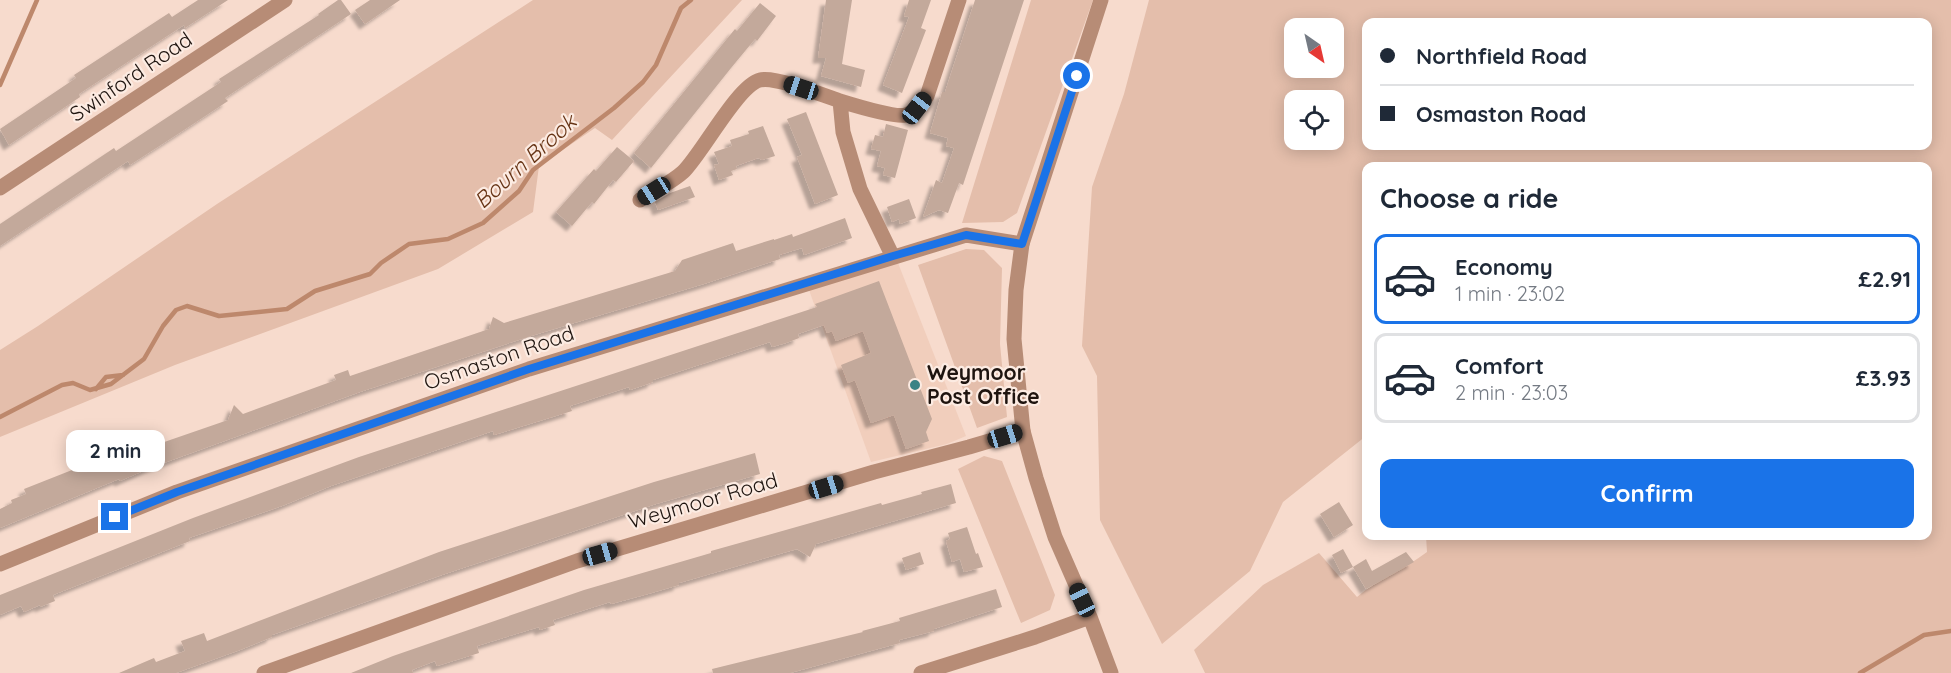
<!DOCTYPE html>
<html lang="en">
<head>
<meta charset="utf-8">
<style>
  :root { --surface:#fff; --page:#f6f6f7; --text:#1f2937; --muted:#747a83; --line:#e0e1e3; --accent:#1a73e8 }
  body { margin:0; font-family:Quicksand,sans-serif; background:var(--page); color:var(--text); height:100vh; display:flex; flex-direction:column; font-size:22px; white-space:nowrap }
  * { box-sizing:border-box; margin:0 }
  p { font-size:20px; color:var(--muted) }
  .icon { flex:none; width:33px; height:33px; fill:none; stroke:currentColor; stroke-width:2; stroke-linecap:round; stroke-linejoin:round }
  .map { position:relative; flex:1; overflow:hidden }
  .panel { position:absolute; left:1362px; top:162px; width:570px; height:378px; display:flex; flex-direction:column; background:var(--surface); border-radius:12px; box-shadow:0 3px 15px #0003 }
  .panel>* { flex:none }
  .hud { position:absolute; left:1362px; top:18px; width:570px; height:132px; border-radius:12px; box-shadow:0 3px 15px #0003; display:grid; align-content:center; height:132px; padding:0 18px; background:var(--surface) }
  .needle { width:39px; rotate:146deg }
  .tools { position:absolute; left:1284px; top:18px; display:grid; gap:12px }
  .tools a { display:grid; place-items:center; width:60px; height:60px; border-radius:12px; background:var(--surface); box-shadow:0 3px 15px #0003; font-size:30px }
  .end { position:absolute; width:27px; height:27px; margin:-14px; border:8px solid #1a73e8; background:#fff; box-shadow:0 0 0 3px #fff }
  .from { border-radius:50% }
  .bubble { position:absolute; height:42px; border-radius:12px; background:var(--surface); box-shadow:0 3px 15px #0003; font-size:20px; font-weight:700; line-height:42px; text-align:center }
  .car { position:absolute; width:18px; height:36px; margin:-18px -9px; border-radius:8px; box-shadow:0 0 4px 2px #0007; background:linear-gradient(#222 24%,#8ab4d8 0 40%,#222 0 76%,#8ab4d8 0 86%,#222 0) }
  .hud b { display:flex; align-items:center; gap:21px; height:57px; font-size:22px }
  .hud b+b { border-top:2px solid var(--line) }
  .hud i { width:15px; height:15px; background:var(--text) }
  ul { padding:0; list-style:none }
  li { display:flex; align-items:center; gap:18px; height:90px; margin:0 12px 9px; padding:0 6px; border:3px solid var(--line); border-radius:12px }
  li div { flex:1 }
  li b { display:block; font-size:22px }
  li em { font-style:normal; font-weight:700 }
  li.current { border-color:var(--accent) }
  li>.icon { width:54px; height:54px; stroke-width:1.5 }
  h2 { padding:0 18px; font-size:27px; line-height:72px }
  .action { display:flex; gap:12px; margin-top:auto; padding:12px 18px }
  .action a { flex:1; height:69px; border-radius:12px; background:var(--accent); color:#fff; font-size:24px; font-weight:700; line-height:69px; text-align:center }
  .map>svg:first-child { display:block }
</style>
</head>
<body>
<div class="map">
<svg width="1951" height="673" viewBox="0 0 1951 673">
  <defs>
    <filter id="shadow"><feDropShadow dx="-5.5" dy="5.5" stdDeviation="1.5" flood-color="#0004"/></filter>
  </defs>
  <rect width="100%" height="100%" fill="#f7dbcd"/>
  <path fill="#f1cebc" d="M 898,263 L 966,436 L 947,444 L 871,462 L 809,290 Z"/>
  <path fill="#e4beab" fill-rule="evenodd" d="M 533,0 L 742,0 L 612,140 L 595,128 L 539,166 L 533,212 L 438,269 L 175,365 L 0,437 L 0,350 L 38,326 L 217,204 Z
    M 1031,0 L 1093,0 L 1017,213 L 1003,222 L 962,223 Z
    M 1149,0 L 1951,0 L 1951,673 L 1205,673 L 1194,650 L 1263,585 L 1319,553 L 1357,597 C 1378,579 1405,569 1427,552 L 1426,536 L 1928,536 L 1928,166 L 1366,166 L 1366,436 L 1283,502 L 1250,571 L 1162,644 L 1100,520 L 1097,376 L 1082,346 L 1092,187 L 1124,94 ZM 1366,22 L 1928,22 L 1928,146 L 1366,146 ZM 1294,28 L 1334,28 L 1334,68 L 1294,68 ZM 1294,100 L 1334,100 L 1334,140 L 1294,140 Z
    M 966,249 L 984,250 L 1002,268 L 1000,344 L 1007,417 L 977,428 L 918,265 Z
    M 984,456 L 1002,461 L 1055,595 L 1050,610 L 1021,623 L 958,469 Z"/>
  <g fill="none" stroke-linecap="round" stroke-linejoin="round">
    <path stroke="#bd886c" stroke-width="4.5" d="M 0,85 L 37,0
      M 96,389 L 106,377 L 123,375
      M 0,417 L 62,385 L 73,383 L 90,390 L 111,384 L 144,359 L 163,326 L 176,310 L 187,306 L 219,316 L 287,309 L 315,291 L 370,274 L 381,263 L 409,244 L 448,239 L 483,223 L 519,191 L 533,170 L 614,108 L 643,82 L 656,65 L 681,8 L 691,0
      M 1860,673 L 1924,635 L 1951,631"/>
  </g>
  <path fill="#c3a99b" filter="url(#shadow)" d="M 198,0 L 228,0 L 185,28 L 184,25 L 79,94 L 80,97 L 9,145 L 0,129 L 76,78 L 74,75 L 169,13 L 172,17 Z
    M 338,0 L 341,0 L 351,14 L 225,98 L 228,101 L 181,132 L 130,165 L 128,161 L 0,246 L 0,224 L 114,148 L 116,151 L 221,82 L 219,79 L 319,15 L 318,14 Z
    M 370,0 L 400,0 L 365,24 L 355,10 Z
    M 826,0 L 852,0 L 842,64 L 865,70 L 861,87 L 821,76 L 826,58 L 818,58 Z
    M 909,0 L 931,0 L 921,28 L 926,30 L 902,93 L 883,85 L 909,17 L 904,16 Z
    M 975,0 L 1024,0 L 963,185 L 959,183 L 948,213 L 939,210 L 923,217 L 936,180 L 942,183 L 954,148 L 946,146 L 948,138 L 930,133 L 942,92 L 945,92 Z
    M 760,3 L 776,16 L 757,41 L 755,39 L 731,68 L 651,168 L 634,153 L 735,29 L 737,31 Z
    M 806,112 L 838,195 L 815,204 L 797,157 L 802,155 L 787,119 Z
    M 886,124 L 908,130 L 895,178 L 883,175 L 885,168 L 877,166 L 881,151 L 871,149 L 875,135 L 883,137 Z
    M 763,126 L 775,156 L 762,160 L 758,158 L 736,166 L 737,169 L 731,171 L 733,175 L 719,180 L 714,165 L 719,164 L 714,152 L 732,146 L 730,140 L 749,134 L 748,131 Z
    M 617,147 L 634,161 L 616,182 L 613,180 L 594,204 L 592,202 L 572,226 L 556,212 L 594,169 L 596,171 Z
    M 690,186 L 695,197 L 658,210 L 655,202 L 670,193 Z
    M 909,199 L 916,218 L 900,224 L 899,219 L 892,222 L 887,207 Z
    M 845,218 L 852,238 L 838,243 L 804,255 L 802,248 L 779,255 L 780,259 L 707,283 L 531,336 L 360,392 L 150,468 L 120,481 L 119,479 L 0,528 L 0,509 L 12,503 L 11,500 L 26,494 L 24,489 L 110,455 L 123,436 L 128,450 L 142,445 L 144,449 L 228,420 L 234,405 L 243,414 L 336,380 L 334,375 L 348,370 L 350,376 L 489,329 L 493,317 L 504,323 L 675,271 L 682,260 L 733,243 L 736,251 L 774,239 L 774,240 L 792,234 L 793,237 Z
    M 879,281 L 932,419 L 926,432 L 929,441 L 906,449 L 894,415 L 871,423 L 855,380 L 848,383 L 841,365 L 871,353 L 863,331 L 836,341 L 832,331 L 827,333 L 824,325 L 798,334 L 799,338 L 786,343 L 772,347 L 770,342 L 653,380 L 653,382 L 642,386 L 630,390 L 629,387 L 570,406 L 572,411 L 494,435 L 493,431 L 331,486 L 282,506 L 189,538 L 190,541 L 53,595 L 55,601 L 40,607 L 40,605 L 24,612 L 21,606 L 0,615 L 0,595 L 193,518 L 359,457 L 817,307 L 815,304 Z
    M 755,453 L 760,474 L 656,504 L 442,575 L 272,635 L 272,637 L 240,650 L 176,673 L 119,673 L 154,658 L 156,662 L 185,651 L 181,641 L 204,633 L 207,641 L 439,552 L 654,482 Z
    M 951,484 L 956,503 L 816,544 L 810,557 L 797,549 L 679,583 L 679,585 L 648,594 L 611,604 L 610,602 L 553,620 L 555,625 L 540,630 L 539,627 L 477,646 L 479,653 L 437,666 L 435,661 L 412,670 L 413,673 L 351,673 L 393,656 L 584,590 L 711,553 L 711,551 L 881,503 L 882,505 L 922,494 L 921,492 Z
    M 1339,502 L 1353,525 L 1334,537 L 1320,514 Z
    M 967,527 L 976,554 L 978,553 L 983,567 L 964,572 L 960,559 L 952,562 L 946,541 L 950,539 L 948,533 Z
    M 1343,549 L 1353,567 L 1341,573 L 1332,555 Z
    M 920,552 L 924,564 L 906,570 L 902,558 Z
    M 1406,552 L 1414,562 L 1366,589 L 1353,567 L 1366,559 L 1372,571 Z
    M 996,589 L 1002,607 L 934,629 L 934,631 L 899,640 L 900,643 L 790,673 L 713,673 L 712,669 L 863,632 L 862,631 L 900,621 L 899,618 Z"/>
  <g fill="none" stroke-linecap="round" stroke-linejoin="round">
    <path stroke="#b78c76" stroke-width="15" d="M 0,188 L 285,0
      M 640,200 C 653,191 671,183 683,172 C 701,155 738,85 760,80 C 775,76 823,95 840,101
      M 893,257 L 860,189 L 843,132 L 840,101 C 853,105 895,118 906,115 C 915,112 921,103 927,96 L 959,0
      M 0,564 L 177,492 L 529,369 L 966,235 L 1022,244
      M 264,673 L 577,561 L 874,472 L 969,447 L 1023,431"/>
    <path stroke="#b78c76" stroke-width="15" d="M 1101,0 L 1022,244 L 1016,290 L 1014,339 L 1023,431 L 1036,478 L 1055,537 L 1090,617 L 1111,673
      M 921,673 L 1035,637 L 1090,617"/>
  </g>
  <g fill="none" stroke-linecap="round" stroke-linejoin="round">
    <path stroke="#1a73e8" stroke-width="8" d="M 115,517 L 177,492 L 529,369 L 893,256 L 966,235 L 1022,244 L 1077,76"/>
  </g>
  <circle fill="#3a8385" stroke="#fcebe2" stroke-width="2" cx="915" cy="385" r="6"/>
  <g text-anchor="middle" stroke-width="4.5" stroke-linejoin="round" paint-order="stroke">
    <g font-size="21" fill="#1e140f" stroke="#fcebe2">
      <text transform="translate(131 77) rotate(-34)" y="7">Swinford Road</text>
      <text transform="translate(499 358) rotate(-19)" y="7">Osmaston Road</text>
      <text transform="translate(703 501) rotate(-16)" y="7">Weymoor Road</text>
    </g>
    <g font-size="21" font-weight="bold" fill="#1e140f" stroke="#fcebe2" text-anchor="start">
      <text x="927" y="380">Weymoor<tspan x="927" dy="24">Post Office</tspan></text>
    </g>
    <g font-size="22" font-style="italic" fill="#673415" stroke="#fcebe2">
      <text transform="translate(525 161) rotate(-42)" y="8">Bourn Brook</text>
    </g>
  </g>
</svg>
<div class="tools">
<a><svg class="needle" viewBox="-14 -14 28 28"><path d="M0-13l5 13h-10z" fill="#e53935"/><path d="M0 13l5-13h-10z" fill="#747a83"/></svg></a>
<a><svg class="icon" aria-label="locate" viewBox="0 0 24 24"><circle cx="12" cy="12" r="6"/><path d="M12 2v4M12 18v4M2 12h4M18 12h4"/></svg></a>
</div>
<i class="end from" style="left:1077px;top:76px"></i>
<i class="end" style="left:115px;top:517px"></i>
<div class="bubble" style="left:66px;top:430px;width:99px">2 min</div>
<i class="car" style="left:801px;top:88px;rotate:288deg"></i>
<i class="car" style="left:917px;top:108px;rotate:38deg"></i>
<i class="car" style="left:654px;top:191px;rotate:238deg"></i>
<i class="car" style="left:1005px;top:436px;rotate:73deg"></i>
<i class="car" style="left:826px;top:487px;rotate:73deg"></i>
<i class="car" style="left:600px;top:554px;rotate:74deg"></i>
<i class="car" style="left:1082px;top:600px;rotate:335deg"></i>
<div class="hud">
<b><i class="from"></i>Northfield Road</b>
<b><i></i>Osmaston Road</b>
</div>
<section class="panel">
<h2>Choose a ride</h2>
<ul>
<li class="current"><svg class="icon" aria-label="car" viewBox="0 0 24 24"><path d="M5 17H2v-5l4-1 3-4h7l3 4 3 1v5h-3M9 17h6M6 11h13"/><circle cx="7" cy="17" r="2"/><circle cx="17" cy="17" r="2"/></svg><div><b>Economy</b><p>1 min · 23:02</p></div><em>£2.91</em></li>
<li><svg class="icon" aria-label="car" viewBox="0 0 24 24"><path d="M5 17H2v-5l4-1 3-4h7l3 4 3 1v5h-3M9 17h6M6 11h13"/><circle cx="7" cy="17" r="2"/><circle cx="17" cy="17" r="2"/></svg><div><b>Comfort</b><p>2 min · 23:03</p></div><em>£3.93</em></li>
</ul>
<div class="action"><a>Confirm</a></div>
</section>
</div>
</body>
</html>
